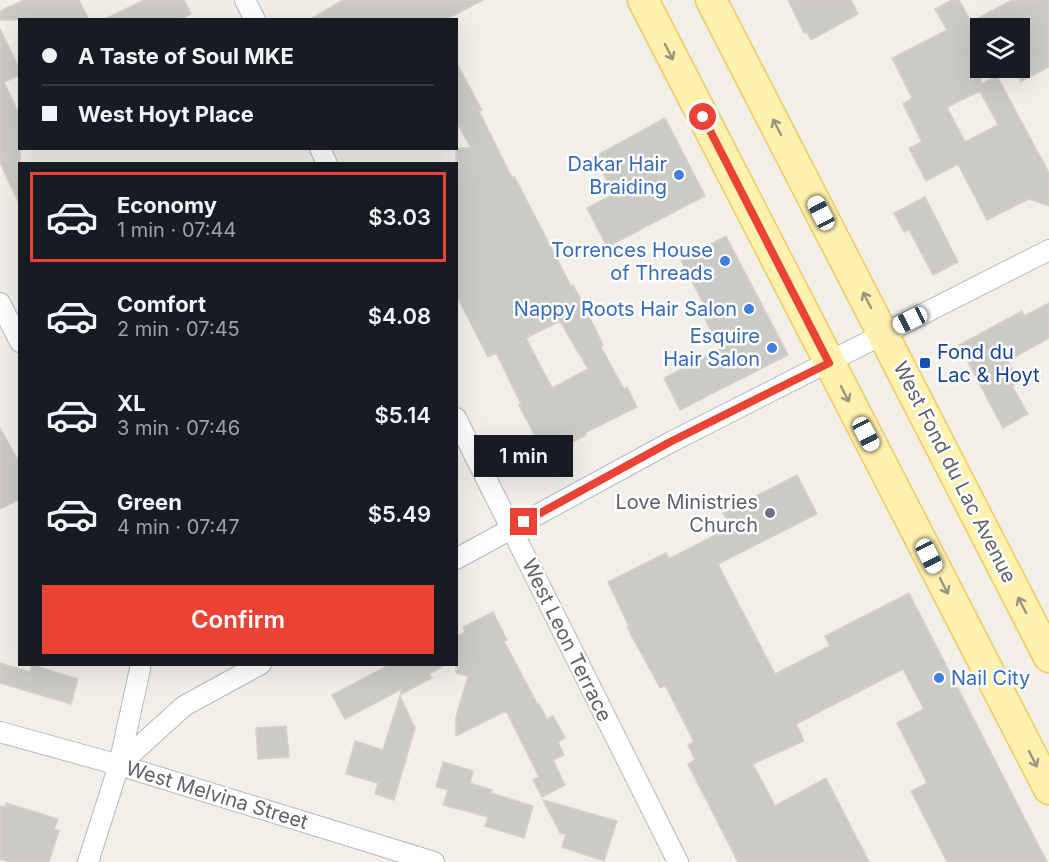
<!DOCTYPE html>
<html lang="en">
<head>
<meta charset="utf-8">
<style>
  :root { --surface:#171b24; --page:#242831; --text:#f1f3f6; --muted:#9ea1a6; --line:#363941; --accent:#ea4335 }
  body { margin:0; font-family:Inter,sans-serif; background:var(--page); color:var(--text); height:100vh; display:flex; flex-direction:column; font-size:22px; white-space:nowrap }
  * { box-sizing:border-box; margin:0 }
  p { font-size:20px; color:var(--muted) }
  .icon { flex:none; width:33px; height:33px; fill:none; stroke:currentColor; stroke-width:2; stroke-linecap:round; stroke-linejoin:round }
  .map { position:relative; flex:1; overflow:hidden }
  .details { position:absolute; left:18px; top:162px; width:440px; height:504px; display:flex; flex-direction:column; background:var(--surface); border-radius:0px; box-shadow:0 6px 24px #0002 }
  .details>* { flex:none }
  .hud { position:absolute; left:18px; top:18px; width:440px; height:132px; border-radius:0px; box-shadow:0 6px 24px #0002; display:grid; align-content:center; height:132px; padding:0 24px; background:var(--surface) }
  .tools { position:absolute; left:970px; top:18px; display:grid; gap:12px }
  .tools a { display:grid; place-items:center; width:60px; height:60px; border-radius:0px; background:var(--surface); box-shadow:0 6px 24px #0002; font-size:30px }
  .end { position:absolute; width:27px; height:27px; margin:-14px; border:8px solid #ea4335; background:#fff; box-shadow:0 0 0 3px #fff }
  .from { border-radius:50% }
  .bubble { position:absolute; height:42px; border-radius:0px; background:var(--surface); box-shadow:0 6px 24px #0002; font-size:20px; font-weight:600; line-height:42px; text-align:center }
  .car { position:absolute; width:18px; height:36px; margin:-18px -9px; border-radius:8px; box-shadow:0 0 4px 2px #0007; background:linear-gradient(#fff 24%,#345 0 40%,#fff 0 76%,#345 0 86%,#fff 0) }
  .hud b { display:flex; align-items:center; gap:21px; height:57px; font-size:22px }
  .hud b+b { border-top:2px solid var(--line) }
  .hud i { width:15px; height:15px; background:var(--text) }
  ul { padding:10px 0 0; list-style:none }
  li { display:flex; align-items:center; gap:18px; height:90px; margin:0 12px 9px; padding:0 12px; border:3px solid transparent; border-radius:0px }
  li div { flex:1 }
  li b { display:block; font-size:22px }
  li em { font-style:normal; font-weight:600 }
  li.selected { border-color:var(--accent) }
  li>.icon { width:54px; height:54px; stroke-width:1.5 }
  .action { display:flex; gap:12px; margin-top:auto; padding:12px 24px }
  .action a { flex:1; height:69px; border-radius:0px; background:var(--accent); color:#fff; font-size:24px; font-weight:600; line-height:69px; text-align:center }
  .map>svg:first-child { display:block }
</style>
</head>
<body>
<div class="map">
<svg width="1049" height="862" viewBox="0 0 1049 862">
  <rect width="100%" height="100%" fill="#f1efe8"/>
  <path fill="#cccac5" stroke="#d6d1c6" stroke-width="1.5" fill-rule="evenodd" d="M 24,0 L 79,0 L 89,20 L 0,20 L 0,11 Z
    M 144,0 L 184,0 L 191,14 L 180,20 L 103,20 Z
    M 343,0 L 483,0 L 445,20 L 309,20 Z
    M 788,0 L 851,0 L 858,14 L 811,40 L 807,32 L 804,33 Z
    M 952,0 L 959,0 L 971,22 L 1012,0 L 1049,0 L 1049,67 L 1020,82 L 1020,28 L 981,28 L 981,84 L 997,76 L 1049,173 L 1049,206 L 1029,199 L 987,220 L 958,164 L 926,181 L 909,148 L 922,142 L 903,104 L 912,98 L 892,58 L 947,30 L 935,9 ZM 980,91 L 998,125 L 965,142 L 947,107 Z
    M 0,29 L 20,70 L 20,75 L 4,82 L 20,116 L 20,205 L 0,163 Z
    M 456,62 L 482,110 L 479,111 L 512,178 L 514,176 L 571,286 L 573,285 L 584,306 L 603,345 L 601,347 L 624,389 L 627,387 L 637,407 L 585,433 L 586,435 L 571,443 L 573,446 L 544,462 L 531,438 L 535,436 L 519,405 L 521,404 L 496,353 L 488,357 L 456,294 L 456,148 L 471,148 L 456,121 ZM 560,321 L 588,369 L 552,388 L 526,338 Z
    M 665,118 L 705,196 L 607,247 L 587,208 L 614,194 L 594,157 Z
    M 925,197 L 958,262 L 933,275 L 909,230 L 904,232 L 894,213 Z
    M 726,236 L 788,355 L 680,410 L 664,378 L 720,349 L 698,305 L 703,303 L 681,260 Z
    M 1049,303 L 1049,338 L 1008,361 L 1019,382 L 1012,386 L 1028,414 L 1003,428 L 959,345 L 1022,311 L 1024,316 Z
    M 0,428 L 20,464 L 20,499 L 0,509 Z
    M 797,475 L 817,514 L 718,564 L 775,674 L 830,646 L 825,636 L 909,593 L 1047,862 L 947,862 L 911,791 L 927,783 L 897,723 L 924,709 L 903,669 L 796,724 L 804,741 L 753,764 L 775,806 L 826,778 L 869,862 L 738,862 L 688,764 L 695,760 L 688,745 L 694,742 L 665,685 L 660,688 L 627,627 L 629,626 L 608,582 L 666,553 L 669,559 L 731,527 L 723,513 Z
    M 493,612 L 507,640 L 504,641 L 538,705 L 539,704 L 547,719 L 553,716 L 565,738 L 558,742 L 564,755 L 553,760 L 565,785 L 542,797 L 533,780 L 539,777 L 506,711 L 456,736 L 456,717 L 468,676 L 456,673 L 456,637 L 465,632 L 463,627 Z
    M 0,663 L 30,672 L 32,665 L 78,679 L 71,704 L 0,683 Z
    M 391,664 L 447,664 L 429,674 L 432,678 L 400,695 L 402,689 L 345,719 L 332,695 Z
    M 400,696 L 415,728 L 394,800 L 375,794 L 378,783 L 346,774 L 355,741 L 383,750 Z
    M 286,726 L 289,757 L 258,759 L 256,728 Z
    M 443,762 L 473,771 L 470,783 L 492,790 L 491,793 L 533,806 L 524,838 L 485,826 L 488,817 L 443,805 L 448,790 L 436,787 Z
    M 543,800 L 617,821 L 604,861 L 562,847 L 566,834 L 560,833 Z
    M 6,803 L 58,819 L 54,829 L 59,831 L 49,862 L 11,862 L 0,859 L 0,806 L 5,807 Z"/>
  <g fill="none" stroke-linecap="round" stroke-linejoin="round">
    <defs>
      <path id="minor" d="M 245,0 L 255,20
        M 320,148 L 327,164
        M 0,303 L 20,342
        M 456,418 L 678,862
        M 456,559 L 671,442 L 1049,250
        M 0,732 L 119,765 L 434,862
        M 119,765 L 184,706 L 261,664
        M 88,862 L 119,765 L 140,669 L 140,664"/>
      <path id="primary" d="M 643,0 L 1049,789
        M 711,0 L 1049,657"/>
    </defs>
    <use href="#minor" stroke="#b5b8bc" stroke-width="22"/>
    <use href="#primary" stroke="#f2c960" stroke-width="33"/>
    <use href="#minor" stroke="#fff" stroke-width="20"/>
    <use href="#primary" stroke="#fff2af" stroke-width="30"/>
  </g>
  <defs><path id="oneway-shaft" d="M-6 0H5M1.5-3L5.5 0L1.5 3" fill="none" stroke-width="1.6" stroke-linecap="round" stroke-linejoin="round" transform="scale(1.5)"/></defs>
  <g stroke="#979581">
    <use href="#oneway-shaft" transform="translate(669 52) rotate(63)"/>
    <use href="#oneway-shaft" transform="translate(777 127) rotate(-117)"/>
    <use href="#oneway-shaft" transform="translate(867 300) rotate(-117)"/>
    <use href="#oneway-shaft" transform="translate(845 394) rotate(63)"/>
    <use href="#oneway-shaft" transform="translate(944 586) rotate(63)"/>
    <use href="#oneway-shaft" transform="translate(1022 605) rotate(-117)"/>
    <use href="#oneway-shaft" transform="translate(1033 759) rotate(63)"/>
  </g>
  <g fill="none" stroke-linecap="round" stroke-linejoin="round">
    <path stroke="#ea4335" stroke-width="8" d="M 524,522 L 670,442 L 829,363 L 703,117"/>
  </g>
  <g fill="#3f7fe0" stroke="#fff" stroke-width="2">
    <circle cx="679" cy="175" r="6"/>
    <circle cx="725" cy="261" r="6"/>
    <circle cx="749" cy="309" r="6"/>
    <circle cx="772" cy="348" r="6"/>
    <circle cx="939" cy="678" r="6"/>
  </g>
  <rect fill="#1a4fb4" stroke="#fff" stroke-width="2" x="919" y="357" width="12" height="12" rx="3"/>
  <circle fill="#6b7280" stroke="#fff" stroke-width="2" cx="770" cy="513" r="6"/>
  <g text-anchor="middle" stroke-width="5" stroke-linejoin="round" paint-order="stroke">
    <g font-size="20" fill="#366cbe" stroke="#fff" text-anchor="end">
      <text x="667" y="171">Dakar Hair<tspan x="667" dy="23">Braiding</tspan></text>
      <text x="713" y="257">Torrences House<tspan x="713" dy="23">of Threads</tspan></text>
      <text x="737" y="316">Nappy Roots Hair Salon</text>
      <text x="760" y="343">Esquire<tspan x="760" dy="23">Hair Salon</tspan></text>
      <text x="951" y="685" text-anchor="start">Nail City</text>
    </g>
    <g font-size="20" fill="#164399" stroke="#fff" text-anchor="start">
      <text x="937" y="359">Fond du<tspan x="937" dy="23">Lac &amp; Hoyt</tspan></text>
    </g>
    <g font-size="20" fill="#5f6368" stroke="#fff">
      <text transform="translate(955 472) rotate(63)" y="7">West Fond du Lac Avenue</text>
      <text transform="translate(567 640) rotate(64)" y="7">West Leon Terrace</text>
      <text transform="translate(217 795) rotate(17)" y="7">West Melvina Street</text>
    </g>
    <g font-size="20" fill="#5b616d" stroke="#fff" text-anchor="end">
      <text x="758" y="509">Love Ministries<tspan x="758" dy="23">Church</tspan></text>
    </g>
  </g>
</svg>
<div class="tools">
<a><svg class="icon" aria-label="layers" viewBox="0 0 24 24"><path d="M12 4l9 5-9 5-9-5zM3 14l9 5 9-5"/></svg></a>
</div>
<i class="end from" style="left:703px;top:117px"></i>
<i class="end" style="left:524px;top:522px"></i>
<div class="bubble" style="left:474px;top:435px;width:99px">1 min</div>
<i class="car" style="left:821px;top:213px;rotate:332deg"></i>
<i class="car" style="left:910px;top:320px;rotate:244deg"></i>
<i class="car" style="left:866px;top:434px;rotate:152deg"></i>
<i class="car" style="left:929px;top:556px;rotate:153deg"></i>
<div class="hud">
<b><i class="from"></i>A Taste of Soul MKE</b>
<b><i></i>West Hoyt Place</b>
</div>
<section class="details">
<ul>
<li class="selected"><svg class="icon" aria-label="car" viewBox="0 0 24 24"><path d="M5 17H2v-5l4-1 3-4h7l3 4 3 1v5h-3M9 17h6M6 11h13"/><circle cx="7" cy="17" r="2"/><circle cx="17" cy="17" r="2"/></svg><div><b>Economy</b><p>1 min · 07:44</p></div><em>$3.03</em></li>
<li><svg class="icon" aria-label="car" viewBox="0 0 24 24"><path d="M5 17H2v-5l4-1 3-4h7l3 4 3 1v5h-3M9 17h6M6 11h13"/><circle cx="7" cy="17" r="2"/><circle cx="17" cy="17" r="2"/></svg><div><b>Comfort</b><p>2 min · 07:45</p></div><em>$4.08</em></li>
<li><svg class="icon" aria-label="car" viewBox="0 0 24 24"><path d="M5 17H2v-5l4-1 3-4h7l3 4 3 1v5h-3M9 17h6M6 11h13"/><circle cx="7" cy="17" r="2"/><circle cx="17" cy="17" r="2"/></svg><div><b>XL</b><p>3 min · 07:46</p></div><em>$5.14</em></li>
<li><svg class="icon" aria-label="car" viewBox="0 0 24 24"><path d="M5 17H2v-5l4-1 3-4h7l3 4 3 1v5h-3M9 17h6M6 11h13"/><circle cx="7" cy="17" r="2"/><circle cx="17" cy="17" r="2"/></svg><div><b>Green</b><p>4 min · 07:47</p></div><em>$5.49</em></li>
</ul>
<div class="action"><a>Confirm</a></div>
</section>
</div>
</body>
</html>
